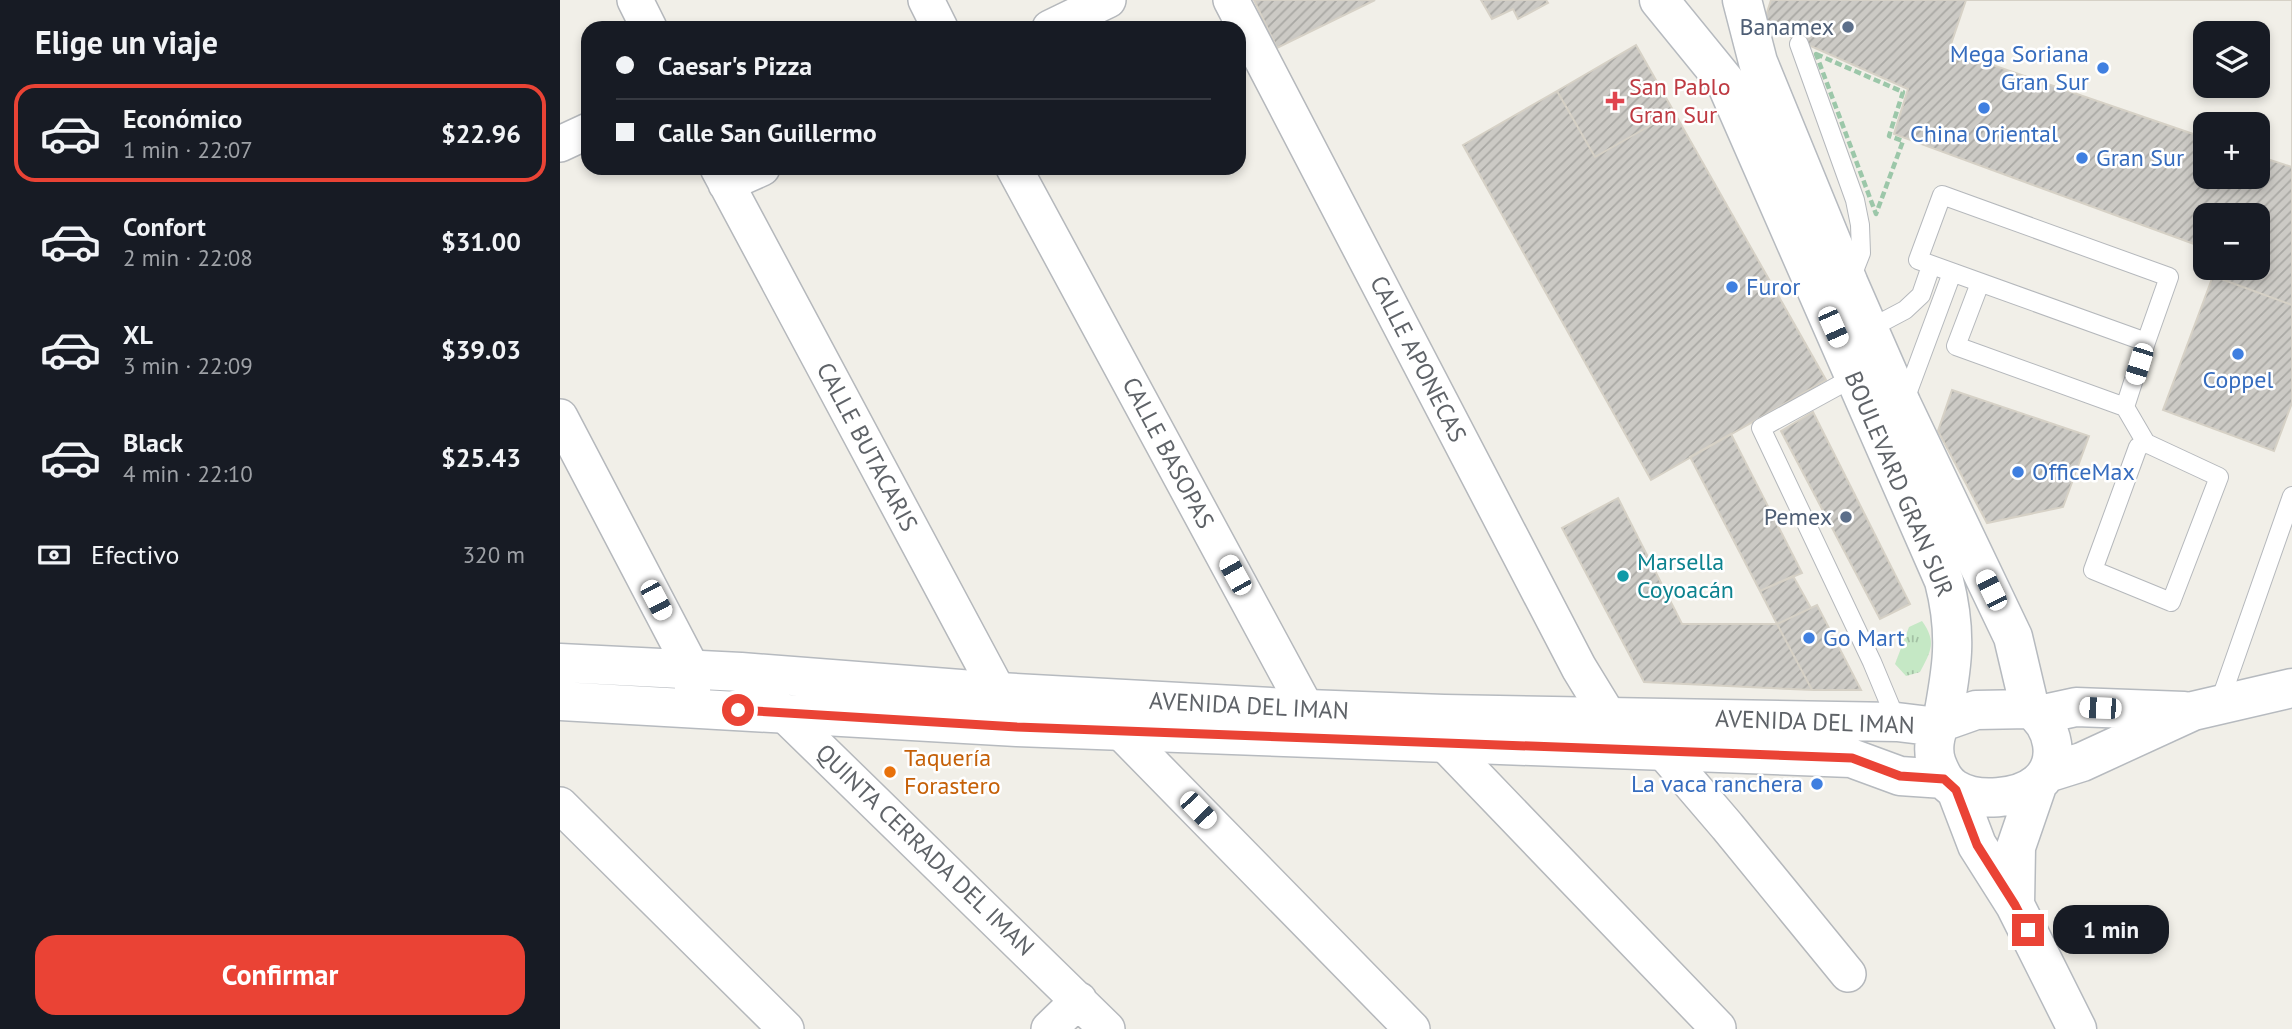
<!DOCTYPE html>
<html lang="es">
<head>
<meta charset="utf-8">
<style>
  :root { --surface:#171b24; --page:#20242c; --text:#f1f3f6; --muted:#9ea1a6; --line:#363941; --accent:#ea4335 }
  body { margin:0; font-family:"PT Sans",sans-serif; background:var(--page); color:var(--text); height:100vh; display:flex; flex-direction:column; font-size:26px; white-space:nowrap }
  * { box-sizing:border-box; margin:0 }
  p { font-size:23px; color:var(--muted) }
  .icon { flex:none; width:38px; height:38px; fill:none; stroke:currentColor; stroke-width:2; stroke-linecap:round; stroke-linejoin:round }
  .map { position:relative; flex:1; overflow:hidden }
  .side { display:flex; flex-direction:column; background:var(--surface); width:560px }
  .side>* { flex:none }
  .top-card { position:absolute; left:21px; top:21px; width:665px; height:154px; border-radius:21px; box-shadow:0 4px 10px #0003; display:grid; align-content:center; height:154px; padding:0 35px; background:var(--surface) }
  .controls { position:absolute; left:1633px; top:21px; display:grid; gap:14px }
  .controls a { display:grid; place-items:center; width:77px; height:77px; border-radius:14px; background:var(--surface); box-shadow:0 4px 10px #0003; font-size:35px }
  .end { position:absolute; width:32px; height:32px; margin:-16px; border:9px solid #ea4335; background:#fff; box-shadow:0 0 0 4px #fff }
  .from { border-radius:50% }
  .bubble { position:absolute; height:49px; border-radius:21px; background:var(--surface); box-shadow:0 4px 10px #0003; font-size:23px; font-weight:600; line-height:49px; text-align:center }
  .car { position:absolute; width:21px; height:42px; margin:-21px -10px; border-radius:9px; box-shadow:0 0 5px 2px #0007; background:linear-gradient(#fff 24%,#345 0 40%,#fff 0 76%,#345 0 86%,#fff 0) }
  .top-card b { display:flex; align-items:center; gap:24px; height:66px; font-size:26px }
  .top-card b+b { border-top:2px solid var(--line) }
  .top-card i { width:18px; height:18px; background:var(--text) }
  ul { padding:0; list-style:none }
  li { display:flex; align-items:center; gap:21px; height:98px; margin:0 14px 10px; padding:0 21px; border:4px solid transparent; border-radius:21px }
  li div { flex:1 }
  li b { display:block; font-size:26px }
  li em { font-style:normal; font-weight:600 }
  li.on { border-color:var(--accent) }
  li>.icon { width:63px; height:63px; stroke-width:1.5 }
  h2 { padding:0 35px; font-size:32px; line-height:84px }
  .pay { display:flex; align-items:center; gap:18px; height:77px; padding:0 35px; font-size:26px }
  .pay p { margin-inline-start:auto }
  .button { display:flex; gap:14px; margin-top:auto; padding:14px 35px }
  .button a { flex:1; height:80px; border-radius:21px; background:var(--accent); color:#fff; font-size:28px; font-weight:600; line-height:80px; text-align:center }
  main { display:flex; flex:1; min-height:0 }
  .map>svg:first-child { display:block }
</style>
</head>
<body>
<main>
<section class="side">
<h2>Elige un viaje</h2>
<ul>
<li class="on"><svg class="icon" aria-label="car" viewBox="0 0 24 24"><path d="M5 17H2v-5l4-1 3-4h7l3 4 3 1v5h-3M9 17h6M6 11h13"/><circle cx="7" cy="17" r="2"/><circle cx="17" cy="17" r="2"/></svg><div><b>Económico</b><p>1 min · 22:07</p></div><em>$22.96</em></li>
<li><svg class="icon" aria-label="car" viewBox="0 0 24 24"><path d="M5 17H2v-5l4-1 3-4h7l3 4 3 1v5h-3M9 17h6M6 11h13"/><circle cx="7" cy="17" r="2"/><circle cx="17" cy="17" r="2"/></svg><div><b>Confort</b><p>2 min · 22:08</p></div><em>$31.00</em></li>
<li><svg class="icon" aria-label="car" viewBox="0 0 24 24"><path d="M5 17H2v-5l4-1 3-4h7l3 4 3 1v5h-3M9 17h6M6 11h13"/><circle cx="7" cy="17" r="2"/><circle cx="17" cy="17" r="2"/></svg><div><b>XL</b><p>3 min · 22:09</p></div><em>$39.03</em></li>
<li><svg class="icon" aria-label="car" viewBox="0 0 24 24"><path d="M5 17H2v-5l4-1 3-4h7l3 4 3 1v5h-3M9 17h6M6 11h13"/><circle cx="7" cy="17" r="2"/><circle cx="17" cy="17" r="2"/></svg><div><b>Black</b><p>4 min · 22:10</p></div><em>$25.43</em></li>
</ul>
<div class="pay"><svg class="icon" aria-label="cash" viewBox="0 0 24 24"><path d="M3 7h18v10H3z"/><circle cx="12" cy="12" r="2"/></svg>Efectivo<p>320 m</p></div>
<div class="button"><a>Confirmar</a></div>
</section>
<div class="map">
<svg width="1732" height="1029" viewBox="0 0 1732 1029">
  <defs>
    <pattern id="grass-tufts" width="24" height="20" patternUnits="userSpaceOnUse" patternTransform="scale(1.75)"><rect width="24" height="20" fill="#c5e8c5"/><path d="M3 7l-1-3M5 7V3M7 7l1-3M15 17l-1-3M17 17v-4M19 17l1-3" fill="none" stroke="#a3c0a4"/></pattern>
    <pattern id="building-hatch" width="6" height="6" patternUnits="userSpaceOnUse" patternTransform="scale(1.75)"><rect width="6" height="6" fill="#cccac5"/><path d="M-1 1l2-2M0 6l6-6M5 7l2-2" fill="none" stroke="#a9a8a4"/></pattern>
  </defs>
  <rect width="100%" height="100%" fill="#f1efe8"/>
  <path fill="url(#grass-tufts)" d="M 1362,621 C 1377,642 1371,651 1360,672 L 1346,676 L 1335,664 L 1349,627 Z"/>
  <path fill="url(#building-hatch)" stroke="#d6d1c6" stroke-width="2" fill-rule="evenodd" d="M 694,0 L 815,0 L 717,48 Z
    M 921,0 L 986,0 L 988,3 L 958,19 L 953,9 L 932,19 Z
    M 1211,0 L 1732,0 L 1732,305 L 1653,276 L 1656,268 L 1698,268 L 1698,215 L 1645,215 L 1645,248 L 1334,134 L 1348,89 L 1203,25 ZM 1645,33 L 1698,33 L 1698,86 L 1645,86 ZM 1645,124 L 1698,124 L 1698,177 L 1645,177 Z
    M 1406,0 L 1732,0 L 1732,167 L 1698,156 L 1698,124 L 1645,124 L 1645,138 L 1389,50 ZM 1645,33 L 1698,33 L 1698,86 L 1645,86 Z
    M 1076,45 L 1114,112 L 1035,157 L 997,91 Z
    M 997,91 L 1035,157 L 1114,112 L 1266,380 L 1091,480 L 903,145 Z
    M 1653,276 L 1732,305 L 1732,403 L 1714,451 L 1603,410 Z
    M 1392,390 L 1529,436 L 1503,507 L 1427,523 L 1378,431 Z
    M 1253,412 L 1350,604 L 1320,619 L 1221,431 Z
    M 1171,434 L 1242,573 L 1200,591 L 1130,457 Z
    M 1058,498 L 1122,624 L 1217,624 L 1252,690 L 1084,682 L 1002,528 Z
    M 1233,576 L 1251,608 L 1217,624 L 1200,591 Z
    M 1257,605 L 1301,690 L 1252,690 L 1217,624 Z"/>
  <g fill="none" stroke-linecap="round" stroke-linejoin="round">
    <defs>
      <path id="lane" d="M 1239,44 L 1295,200 L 1300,225 L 1301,253 L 1290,281
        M 1382,195 L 1609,277 L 1586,342 L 1358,260 Z
        M 1420,283 L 1396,346 L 1565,407
        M 1309,329 L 1345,310 L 1361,295 L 1371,266
        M 1586,342 L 1565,407 L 1586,443 L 1659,477 L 1611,602 L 1533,570 L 1578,447 L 1586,443
        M 1294,377 L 1201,428 L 1312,662 L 1337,722
        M 1344,402 L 1392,273
        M 1659,704 L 1732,496"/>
      <path id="street" d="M 75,0 L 89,28
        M 366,0 L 380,28
        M 671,0 L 1019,668 L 1049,717 L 1101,749 L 1167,826 L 1288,974
        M 490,28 L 548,0
        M 0,144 L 28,131
        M 158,168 L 450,714
        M 454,168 L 759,732
        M 166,184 L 202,168
        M 0,417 L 132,669 L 133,708
        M 181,672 L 547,1029
        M 559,710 L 560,731 L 852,1029
        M 884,724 L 884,743 L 1158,1028
        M 0,805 L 226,1029
        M 489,1029 L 519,1000"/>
      <path id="secondary" d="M 1099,0 L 1165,81 L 1384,581 C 1398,635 1392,669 1382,722
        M 1182,0 L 1198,62 L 1289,284 L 1342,405 L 1453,637 L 1470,709
        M 0,663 L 181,672 L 439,692 L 747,709 L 884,714 L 1337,722 L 1378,727
        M 0,701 L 457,727 L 1291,758 L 1340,776 L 1384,779
        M 1470,709 C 1493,724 1503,762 1478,783 C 1459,799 1417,803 1395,789 C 1385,783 1381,774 1377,764 C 1372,752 1374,733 1382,722 L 1416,710 Z
        M 1479,715 L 1516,707 L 1624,711
        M 1487,773 L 1522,762 L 1633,711 L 1732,688
        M 1396,790 L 1417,845 L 1455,905 L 1517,1029
        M 1455,905 L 1456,847 L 1478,783"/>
    </defs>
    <use href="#lane" stroke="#b5b8bc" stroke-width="20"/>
    <use href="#street" stroke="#b5b8bc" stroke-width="38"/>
    <use href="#secondary" stroke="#b6babf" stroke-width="41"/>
    <path stroke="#9cc7a9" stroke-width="4.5" stroke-dasharray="7 3.5" stroke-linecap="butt" d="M 1256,54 L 1343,92 L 1329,136 L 1343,141 L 1316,214 Z"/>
    <use href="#lane" stroke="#fff" stroke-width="18"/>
    <use href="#street" stroke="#fff" stroke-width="35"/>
    <use href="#secondary" stroke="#fff" stroke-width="38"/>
  </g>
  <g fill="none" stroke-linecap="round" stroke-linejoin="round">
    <path stroke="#ea4335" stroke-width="9" d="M 178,710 L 457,727 L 1292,758 L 1340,776 L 1384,779 L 1396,790 L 1417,845 L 1455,905 L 1468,930"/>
  </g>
  <g fill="#5c6f8a" stroke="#fff" stroke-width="2.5">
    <circle cx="1288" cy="27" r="7"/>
    <circle cx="1286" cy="517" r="7"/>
  </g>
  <g fill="#3f7fe0" stroke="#fff" stroke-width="2.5">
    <circle cx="1543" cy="68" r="7"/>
    <circle cx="1424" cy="108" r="7"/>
    <circle cx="1522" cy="158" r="7"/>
    <circle cx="1172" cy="287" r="7"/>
    <circle cx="1678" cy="354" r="7"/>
    <circle cx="1458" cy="472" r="7"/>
    <circle cx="1249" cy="638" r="7"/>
    <circle cx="1257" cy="784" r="7"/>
  </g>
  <path fill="#e0444e" stroke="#fff" stroke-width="2.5" d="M1051.5 90.5h7v7h7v7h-7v7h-7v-7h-7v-7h7z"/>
  <circle fill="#0f9aa8" stroke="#fff" stroke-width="2.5" cx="1063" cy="576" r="7"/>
  <circle fill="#e8710a" stroke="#fff" stroke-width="2.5" cx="330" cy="772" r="7"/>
  <g text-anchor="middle" stroke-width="5" stroke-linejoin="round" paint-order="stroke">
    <g font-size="24" fill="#4e5e75" stroke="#fff" text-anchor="end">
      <text x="1274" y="35">Banamex</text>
      <text x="1272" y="525">Pemex</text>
    </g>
    <g font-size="24" fill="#366cbe" stroke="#fff" text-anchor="start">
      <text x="1529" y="62" text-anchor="end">Mega Soriana<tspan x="1529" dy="28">Gran Sur</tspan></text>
      <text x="1424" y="142" text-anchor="middle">China Oriental</text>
      <text x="1536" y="166">Gran Sur</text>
      <text x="1186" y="295">Furor</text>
      <text x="1678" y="388" text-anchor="middle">Coppel</text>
      <text x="1472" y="480">OfficeMax</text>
      <text x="1263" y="646">Go Mart</text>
      <text x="1243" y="792" text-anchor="end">La vaca ranchera</text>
    </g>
    <g font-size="24" fill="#be3a42" stroke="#fff" text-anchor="start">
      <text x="1069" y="95">San Pablo<tspan x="1069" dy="28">Gran Sur</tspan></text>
    </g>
    <g font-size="24" fill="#5f6368" stroke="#fff">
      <text transform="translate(858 359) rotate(63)" y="8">CALLE APONECAS</text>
      <text transform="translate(307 447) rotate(62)" y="8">CALLE BUTACARIS</text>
      <text transform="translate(608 453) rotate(62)" y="8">CALLE BASOPAS</text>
      <text transform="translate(1339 484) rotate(67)" y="8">BOULEVARD GRAN SUR</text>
      <text transform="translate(689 706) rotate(3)" y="8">AVENIDA DEL IMAN</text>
      <text transform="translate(1255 722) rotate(2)" y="8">AVENIDA DEL IMAN</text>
      <text transform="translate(365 850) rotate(44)" y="8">QUINTA CERRADA DEL IMAN</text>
    </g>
    <g font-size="24" fill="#0d838f" stroke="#fff" text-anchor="start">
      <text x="1077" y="570">Marsella<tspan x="1077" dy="28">Coyoacán</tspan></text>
    </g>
    <g font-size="24" fill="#c56008" stroke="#fff" text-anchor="start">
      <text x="344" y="766">Taquería<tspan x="344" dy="28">Forastero</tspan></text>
    </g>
  </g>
</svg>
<div class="controls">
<a><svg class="icon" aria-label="layers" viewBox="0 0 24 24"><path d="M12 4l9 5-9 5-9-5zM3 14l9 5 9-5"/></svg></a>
<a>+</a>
<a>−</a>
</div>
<i class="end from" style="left:178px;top:710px"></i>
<i class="end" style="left:1468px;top:930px"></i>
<div class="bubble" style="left:1493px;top:905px;width:116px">1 min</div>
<i class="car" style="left:1273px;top:327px;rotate:156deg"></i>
<i class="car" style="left:1579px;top:364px;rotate:197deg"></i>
<i class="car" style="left:675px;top:575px;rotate:331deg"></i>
<i class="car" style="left:1431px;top:590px;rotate:334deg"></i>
<i class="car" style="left:96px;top:600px;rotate:152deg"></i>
<i class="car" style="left:1540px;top:708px;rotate:272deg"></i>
<i class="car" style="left:638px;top:810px;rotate:136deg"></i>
<div class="top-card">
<b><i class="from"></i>Caesar's Pizza</b>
<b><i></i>Calle San Guillermo</b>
</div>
</div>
</main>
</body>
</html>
